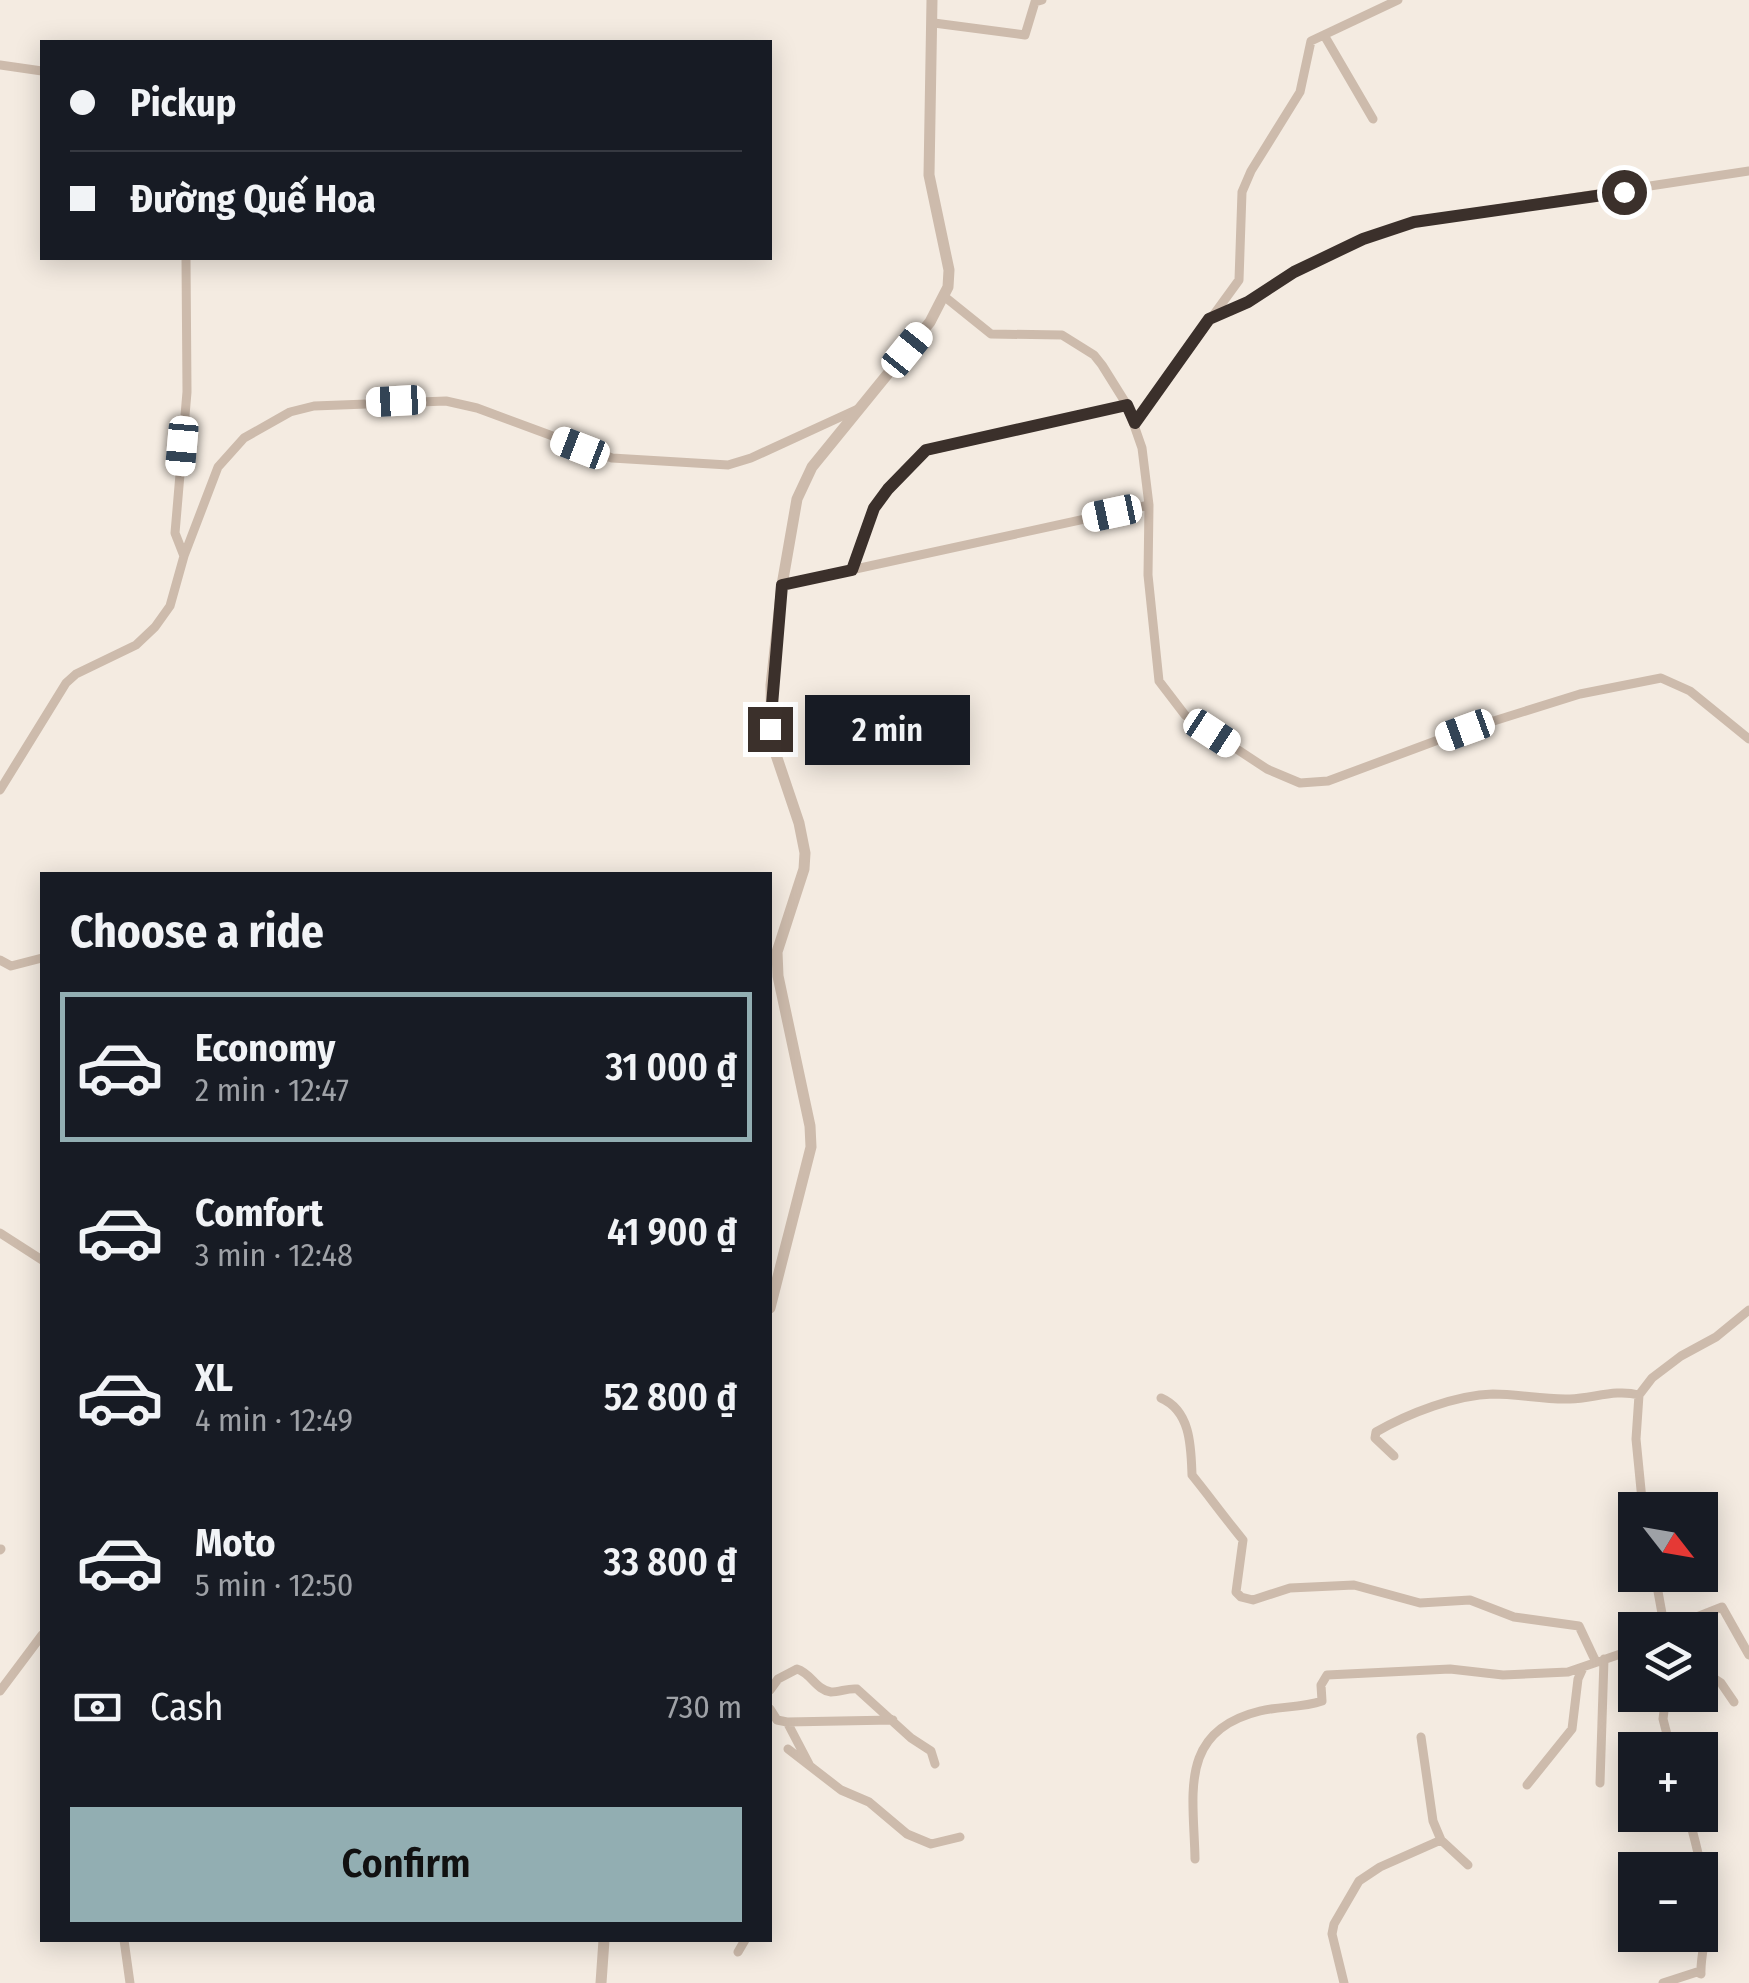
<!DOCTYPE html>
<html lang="en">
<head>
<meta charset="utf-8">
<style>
  :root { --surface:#171b24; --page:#20242c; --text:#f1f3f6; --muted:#9ea1a6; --line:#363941; --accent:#92aeb2 }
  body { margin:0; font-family:"Fira Sans Condensed",sans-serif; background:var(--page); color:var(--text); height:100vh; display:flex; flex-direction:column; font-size:38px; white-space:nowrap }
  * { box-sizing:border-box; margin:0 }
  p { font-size:32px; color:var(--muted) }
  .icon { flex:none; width:55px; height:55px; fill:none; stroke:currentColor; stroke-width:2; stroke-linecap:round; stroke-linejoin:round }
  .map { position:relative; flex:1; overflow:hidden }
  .side { position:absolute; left:40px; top:872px; width:732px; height:1070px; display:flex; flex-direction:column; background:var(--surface); border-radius:0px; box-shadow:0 5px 25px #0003 }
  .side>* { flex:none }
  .hud { position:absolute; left:40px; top:40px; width:732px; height:220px; border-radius:0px; box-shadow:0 5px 25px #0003; display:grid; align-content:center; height:220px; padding:0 30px; background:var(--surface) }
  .needle { width:65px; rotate:121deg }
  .fabs { position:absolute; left:1618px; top:1492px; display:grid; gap:20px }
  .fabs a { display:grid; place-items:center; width:100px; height:100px; border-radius:0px; background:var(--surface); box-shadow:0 5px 25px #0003; font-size:50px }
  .end { position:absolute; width:45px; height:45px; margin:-22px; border:12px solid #3b302b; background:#fff; box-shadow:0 0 0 5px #fff }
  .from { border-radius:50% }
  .bubble { position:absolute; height:70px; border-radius:0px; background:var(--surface); box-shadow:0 5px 25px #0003; font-size:32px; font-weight:600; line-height:70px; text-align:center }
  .car { position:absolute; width:30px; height:60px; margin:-30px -15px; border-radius:12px; box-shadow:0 0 8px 2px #0007; background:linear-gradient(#fff 24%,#345 0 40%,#fff 0 76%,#345 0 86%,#fff 0) }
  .hud b { display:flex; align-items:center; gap:35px; height:95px; font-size:38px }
  .hud b+b { border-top:2px solid var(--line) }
  .hud i { width:25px; height:25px; background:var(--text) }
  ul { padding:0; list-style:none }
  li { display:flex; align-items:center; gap:30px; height:150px; margin:0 20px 15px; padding:0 10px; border:5px solid transparent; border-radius:0px }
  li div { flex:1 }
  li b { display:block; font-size:38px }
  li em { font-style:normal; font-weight:600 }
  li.active { border-color:var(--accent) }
  li>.icon { width:90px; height:90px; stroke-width:1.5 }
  h2 { padding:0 30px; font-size:45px; line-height:120px }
  .pay { display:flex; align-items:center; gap:25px; height:110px; padding:0 30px; font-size:38px }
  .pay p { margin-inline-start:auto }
  .action { display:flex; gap:20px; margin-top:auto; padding:20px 30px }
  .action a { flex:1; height:115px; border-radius:0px; background:var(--accent); color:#111; font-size:40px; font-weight:600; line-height:115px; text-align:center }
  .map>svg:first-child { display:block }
</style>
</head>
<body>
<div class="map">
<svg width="1749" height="1983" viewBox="0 0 1749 1983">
  <rect width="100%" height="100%" fill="#f4ebe1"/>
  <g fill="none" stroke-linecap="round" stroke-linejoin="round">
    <path stroke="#cdbbac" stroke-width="9" d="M 934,23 L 1025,35 L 1035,2 L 1042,0
      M 1324,35 L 1373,119
      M 0,65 L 42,71
      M 945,297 L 991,334 L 1062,335 L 1094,355 L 1102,365 L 1127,405 L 1142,448 L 1149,505 L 1148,575 L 1159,681 L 1185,715 L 1267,769 L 1300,783 L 1328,781 L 1465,730 L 1580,694 L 1661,678 L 1690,691 L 1749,739
      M 1209,319 L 1248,302 L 1293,272 L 1363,239 L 1413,222 L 1749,171
      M 1135,423 L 1239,280 L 1242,192 L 1251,171 L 1300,92 L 1311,41 L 1398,0
      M 184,556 L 175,533 L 187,392 L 186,258
      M 851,570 L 874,508 L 887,489 L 926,451 L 1127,405
      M 782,585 L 1149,505
      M 0,790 L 66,683 L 76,674 L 136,645 L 155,627 L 170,606 L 184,556 L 218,467 L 244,438 L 290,412 L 314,406 L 446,401 L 477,408 L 612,458 L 728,465 L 751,458 L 860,408
      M 0,960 L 11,966 L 42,958
      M 0,1233 L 42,1260
      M 1161,1398 C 1191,1411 1191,1447 1192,1475 C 1209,1496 1225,1518 1243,1540 L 1236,1592 L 1241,1597 L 1253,1600 L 1290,1588 L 1354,1585 L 1420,1603 L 1470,1600 L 1514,1617 L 1579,1626 L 1595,1660
      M 1394,1456 L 1375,1438 L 1376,1432 C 1409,1413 1456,1395 1493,1394 C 1519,1394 1544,1400 1570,1399 C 1594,1398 1616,1389 1639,1395
      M 1643,1510 L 1636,1439 L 1639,1395 L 1652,1378 L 1681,1356 L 1716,1337 L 1749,1310
      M 0,1550 L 1,1549
      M 1655,1575 L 1665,1630
      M 1677,1630 L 1679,1624 L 1722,1607 L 1749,1655
      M 1700,1669 L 1721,1683 L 1734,1702
      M 770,1690 L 778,1679 L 797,1669 C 811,1673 816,1690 831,1692 C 840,1692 848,1688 857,1689 L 911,1738 L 931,1751 L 935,1764
      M 0,1691 L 42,1635
      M 1666,1695 L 1663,1719 L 1671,1750
      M 770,1709 L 777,1720 L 787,1722 L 893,1720
      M 787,1722 L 809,1764
      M 1421,1737 L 1433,1821 L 1441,1840 L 1468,1865
      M 788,1749 L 841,1790 L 869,1802 L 907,1834 L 931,1844 L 960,1837
      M 1600,1783 L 1604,1659
      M 1527,1785 L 1572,1729 L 1578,1679 L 1583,1668
      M 1195,1859 C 1194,1796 1177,1731 1260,1711 C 1280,1706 1302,1708 1322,1701 L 1321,1685 L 1327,1675 L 1450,1669 L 1503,1675 L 1568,1672 L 1635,1649
      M 1632,1909 L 1635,1906
      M 124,1940 L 130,1983
      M 738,1952 L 745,1940
      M 1344,1983 L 1332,1934 L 1334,1924 L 1359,1881 L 1380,1867 L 1441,1840
      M 1663,1983 L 1697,1972 L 1701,1974 C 1700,1952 1709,1933 1707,1910 C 1705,1879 1697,1846 1688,1815"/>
    <path stroke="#cdbbac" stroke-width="11" d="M 770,1308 L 811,1147 L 810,1126 L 778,976 L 777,952 L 804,869 L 805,853 L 799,823 L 772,743 L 771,685 L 782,585 L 797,499 L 812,467 L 930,322 L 948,287 L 949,270 L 929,175 L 932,0
      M 601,1983 L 604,1940"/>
  </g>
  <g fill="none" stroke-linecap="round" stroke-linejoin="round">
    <path stroke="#3b302b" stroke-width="12" d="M 770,729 L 782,585 L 852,570 L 874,508 L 888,489 L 926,450 L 1127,405 L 1135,423 L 1209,319 L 1248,302 L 1294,272 L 1363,239 L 1414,222 L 1624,192"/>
  </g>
</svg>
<div class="fabs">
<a><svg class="needle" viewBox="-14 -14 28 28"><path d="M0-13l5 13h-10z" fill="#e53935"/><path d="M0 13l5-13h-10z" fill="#9ea1a6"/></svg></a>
<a><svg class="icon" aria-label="layers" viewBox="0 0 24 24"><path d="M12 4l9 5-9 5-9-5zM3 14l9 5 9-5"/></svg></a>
<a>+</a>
<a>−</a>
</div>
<i class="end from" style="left:1624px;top:192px"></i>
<i class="end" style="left:770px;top:729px"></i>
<div class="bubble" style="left:805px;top:695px;width:165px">2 min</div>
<i class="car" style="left:907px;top:350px;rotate:39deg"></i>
<i class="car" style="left:396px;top:401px;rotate:267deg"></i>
<i class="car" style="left:182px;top:446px;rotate:185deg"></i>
<i class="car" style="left:580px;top:448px;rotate:291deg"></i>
<i class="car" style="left:1112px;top:513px;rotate:258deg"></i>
<i class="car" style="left:1465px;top:730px;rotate:250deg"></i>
<i class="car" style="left:1212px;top:733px;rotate:123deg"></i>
<div class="hud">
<b><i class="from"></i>Pickup</b>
<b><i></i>Đường Quế Hoa</b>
</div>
<section class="side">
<h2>Choose a ride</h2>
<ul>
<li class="active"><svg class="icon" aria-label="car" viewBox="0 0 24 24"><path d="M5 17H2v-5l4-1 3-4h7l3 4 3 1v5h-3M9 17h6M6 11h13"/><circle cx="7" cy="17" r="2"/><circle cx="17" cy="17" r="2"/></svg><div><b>Economy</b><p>2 min · 12:47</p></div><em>31 000 ₫</em></li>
<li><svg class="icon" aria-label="car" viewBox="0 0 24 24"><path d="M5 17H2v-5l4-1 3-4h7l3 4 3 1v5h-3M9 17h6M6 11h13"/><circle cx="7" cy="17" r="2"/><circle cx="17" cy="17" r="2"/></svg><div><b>Comfort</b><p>3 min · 12:48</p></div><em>41 900 ₫</em></li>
<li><svg class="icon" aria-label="car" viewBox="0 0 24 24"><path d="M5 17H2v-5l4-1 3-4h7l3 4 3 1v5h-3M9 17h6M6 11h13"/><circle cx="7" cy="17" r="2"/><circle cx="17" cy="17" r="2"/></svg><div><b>XL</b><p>4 min · 12:49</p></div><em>52 800 ₫</em></li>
<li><svg class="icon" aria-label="car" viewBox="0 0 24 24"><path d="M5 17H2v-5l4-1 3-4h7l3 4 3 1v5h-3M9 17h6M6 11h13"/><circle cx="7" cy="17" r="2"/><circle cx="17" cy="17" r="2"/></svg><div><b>Moto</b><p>5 min · 12:50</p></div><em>33 800 ₫</em></li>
</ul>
<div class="pay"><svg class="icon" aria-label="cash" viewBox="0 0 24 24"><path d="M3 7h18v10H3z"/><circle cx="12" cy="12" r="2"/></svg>Cash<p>730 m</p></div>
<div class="action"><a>Confirm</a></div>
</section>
</div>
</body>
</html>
